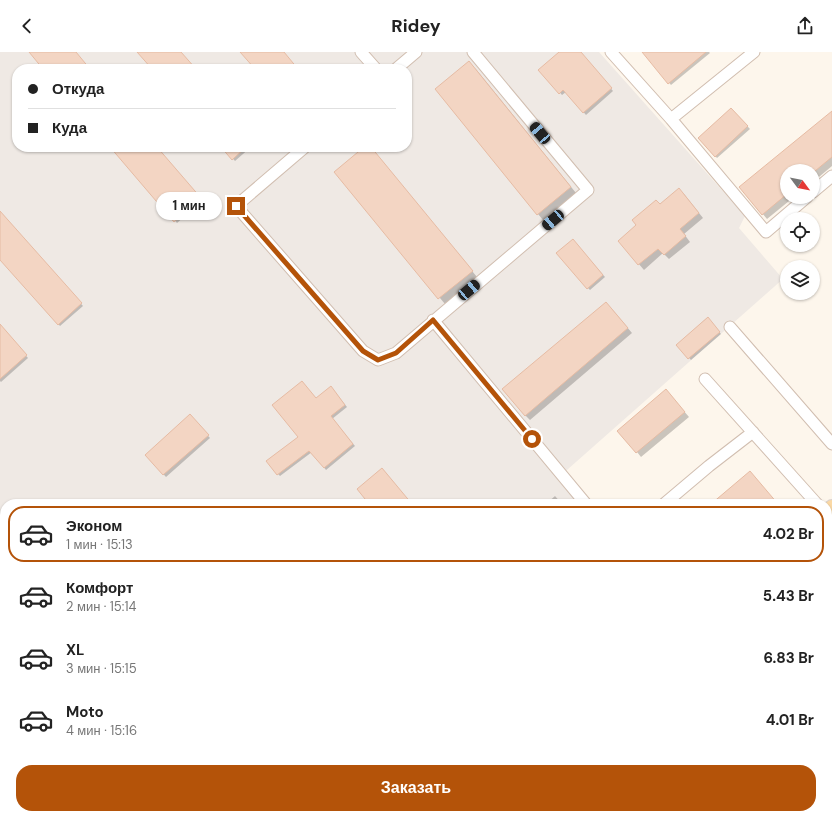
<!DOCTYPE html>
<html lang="ru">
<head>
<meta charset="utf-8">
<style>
  :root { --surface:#fff; --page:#f6f6f6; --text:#222; --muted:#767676; --line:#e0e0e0; --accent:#b45309 }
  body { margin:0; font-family:"DM Sans",sans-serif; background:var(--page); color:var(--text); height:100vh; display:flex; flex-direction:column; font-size:15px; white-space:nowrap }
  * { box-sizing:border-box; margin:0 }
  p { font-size:13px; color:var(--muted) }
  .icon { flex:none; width:22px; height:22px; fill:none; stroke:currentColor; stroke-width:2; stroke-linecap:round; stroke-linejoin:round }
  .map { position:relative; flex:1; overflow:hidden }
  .drawer { position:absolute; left:0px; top:447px; width:832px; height:320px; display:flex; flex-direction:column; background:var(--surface); border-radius:16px 16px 0 0; box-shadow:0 1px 3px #0004 }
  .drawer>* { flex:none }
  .guide { position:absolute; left:12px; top:12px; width:400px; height:88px; border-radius:16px; box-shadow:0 1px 3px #0004; display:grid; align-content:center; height:88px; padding:0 16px; background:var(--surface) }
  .needle { width:26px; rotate:122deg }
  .controls { position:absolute; left:780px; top:112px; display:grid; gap:8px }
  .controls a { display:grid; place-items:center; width:40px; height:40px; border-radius:50%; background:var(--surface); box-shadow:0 1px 3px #0004; font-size:20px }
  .end { position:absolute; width:18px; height:18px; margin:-9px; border:5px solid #b45309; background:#fff; box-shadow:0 0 0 2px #fff }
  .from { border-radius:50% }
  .bubble { position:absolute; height:28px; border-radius:14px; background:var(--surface); box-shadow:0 1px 3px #0004; font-size:13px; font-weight:700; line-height:28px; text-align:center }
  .car { position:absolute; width:12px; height:24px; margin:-12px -6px; border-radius:5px; box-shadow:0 0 3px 1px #0007; background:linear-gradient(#222 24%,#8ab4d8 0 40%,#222 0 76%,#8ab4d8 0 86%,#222 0) }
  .guide b { display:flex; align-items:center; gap:14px; height:38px; font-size:15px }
  .guide b+b { border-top:1px solid var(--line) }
  .guide i { width:10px; height:10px; background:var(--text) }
  ul { padding:7px 0 0; list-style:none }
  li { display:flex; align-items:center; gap:12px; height:56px; margin:0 8px 6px; padding:0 8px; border:2px solid transparent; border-radius:16px }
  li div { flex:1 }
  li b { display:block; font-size:15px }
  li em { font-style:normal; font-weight:700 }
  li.on { border-color:var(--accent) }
  li>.icon { width:36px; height:36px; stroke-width:1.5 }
  .action { display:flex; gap:8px; margin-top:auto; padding:8px 16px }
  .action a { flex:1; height:46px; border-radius:16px; background:var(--accent); color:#fff; font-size:16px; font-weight:700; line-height:46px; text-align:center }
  header { display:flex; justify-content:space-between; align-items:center; height:52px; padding:0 16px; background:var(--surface); font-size:18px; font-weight:700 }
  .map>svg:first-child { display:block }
</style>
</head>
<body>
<header><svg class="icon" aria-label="back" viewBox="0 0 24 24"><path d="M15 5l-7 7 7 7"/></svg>Ridey<svg class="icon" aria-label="share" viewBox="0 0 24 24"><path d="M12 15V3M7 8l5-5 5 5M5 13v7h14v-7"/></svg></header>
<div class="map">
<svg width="832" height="767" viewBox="0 0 832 767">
  <rect width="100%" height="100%" fill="#fdf6ec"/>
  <path fill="#f5e8da" d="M 832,491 L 832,767 L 0,767 L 0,664 L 5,664 L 5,762 L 827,762 L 827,495 Z"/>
  <path fill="#efe9e4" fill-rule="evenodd" d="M 0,0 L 599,0 L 745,164 L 739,176 L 783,227 L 559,425 L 578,452 L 5,452 L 5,512 L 0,511 ZM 17,17 L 407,17 L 407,95 L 17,95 Z"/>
  <path fill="#d8ecc9" d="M 0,552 L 5,553 L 5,664 L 0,664 Z"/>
  <path fill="#0003" d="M 561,0 L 580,0 L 613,39 L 586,63 L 566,40 L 562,43 L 540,18 Z
    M 643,0 L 709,0 L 710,1 L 671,33 Z
    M 475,16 L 576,141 L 543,168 L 538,162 Z
    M 731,57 L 750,77 L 717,106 L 699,86 Z
    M 832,60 L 832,114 L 813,130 L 813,119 L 787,119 L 787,145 L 794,145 L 767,167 L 741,136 Z
    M 111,95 L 156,95 L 202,149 L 177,171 Z
    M 222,95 L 251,95 L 235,109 Z
    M 366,95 L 370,95 L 373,99 L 477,225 L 445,252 L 335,120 Z
    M 684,142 L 703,166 L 684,182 L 690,190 L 669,207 L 663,201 L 644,218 L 619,189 L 660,153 Z
    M 0,160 L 83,254 L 60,274 L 0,207 Z
    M 575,191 L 605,225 L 590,238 L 588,236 Z
    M 611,256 L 632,281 L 530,368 L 525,363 Z
    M 707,266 L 721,282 L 691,308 L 677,293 Z
    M 0,274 L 28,306 L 1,330 L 0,329 Z
    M 333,338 L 347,355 L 332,367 L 355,394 L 326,418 L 312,400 L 280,424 L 278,422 L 300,385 L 316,347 Z
    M 671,344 L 689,365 L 641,405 L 637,400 Z
    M 190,364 L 210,386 L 166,425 L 146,403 Z
    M 555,444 L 562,452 L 546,452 Z
    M 829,529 L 832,533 L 832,544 L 828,547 L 827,530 Z
    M 827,673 L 832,673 L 832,691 L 827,691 Z
    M 5,746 L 6,762 L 0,765 L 0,748 Z
    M 54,762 L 59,762 L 62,767 L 45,767 Z
    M 186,762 L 210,762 L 211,765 L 207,767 L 182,767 L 187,764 Z
    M 259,762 L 281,762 L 283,765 L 278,767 L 254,767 L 253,765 Z
    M 339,762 L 353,762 L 356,767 L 329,767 Z
    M 374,762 L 393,762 L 383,767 L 377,767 Z
    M 420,762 L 447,762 L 421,763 Z
    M 451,762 L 507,762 L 506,767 L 447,767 L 445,765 Z
    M 553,762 L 581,762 L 581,767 L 553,767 Z
    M 674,762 L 697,762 L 696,767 L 674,767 Z
    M 782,762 L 821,762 L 823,767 L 832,767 L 757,767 L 757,765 L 782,767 Z"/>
  <path fill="#f3d5c3" stroke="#e6bba3" d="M 29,0 L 76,0 L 90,17 L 43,17 Z
    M 137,0 L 181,0 L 196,17 L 152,17 Z
    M 240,0 L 284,0 L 298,17 L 255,17 Z
    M 559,0 L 581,0 L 612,36 L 583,61 L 563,38 L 559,42 L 538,18 Z
    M 642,0 L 706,0 L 668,32 Z
    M 469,9 L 571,135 L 537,163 L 435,37 Z
    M 731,56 L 748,74 L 715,105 L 698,86 Z
    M 832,59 L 832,105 L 815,119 L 787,119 L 787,142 L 762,163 L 739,135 Z
    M 110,95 L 157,95 L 201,146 L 174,170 Z
    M 221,95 L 246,95 L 232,108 Z
    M 364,95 L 371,95 L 473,219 L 438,247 L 334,120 Z
    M 679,136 L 699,161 L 680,177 L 686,184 L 664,203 L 658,197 L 638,213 L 618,189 L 636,173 L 632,168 L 656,148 L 660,152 Z
    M 0,159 L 82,251 L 58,273 L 0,208 Z
    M 573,187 L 603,223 L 587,237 L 556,201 Z
    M 606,250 L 628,276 L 525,364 L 502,337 Z
    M 708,265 L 720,280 L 688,307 L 676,293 Z
    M 0,272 L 27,303 L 0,327 Z
    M 302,329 L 316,346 L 331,334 L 345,353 L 331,364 L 353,392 L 324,416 L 309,399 L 277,423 L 266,409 L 298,385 L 272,353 Z
    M 666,337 L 685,360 L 636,401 L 617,379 Z
    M 190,362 L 209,383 L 163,423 L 145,403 Z
    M 382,416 L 412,452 L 369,452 L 357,437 Z
    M 750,419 L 778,452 L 711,452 Z"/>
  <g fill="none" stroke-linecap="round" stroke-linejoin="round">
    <defs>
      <path id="minor" d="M 361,0 L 376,17
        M 611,0 L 671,67 L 766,180 L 807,145
        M 396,17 L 416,0
        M 671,67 L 754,0
        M 305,95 L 236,154 L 363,299 L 378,308 L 396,301 L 588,138 L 473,0
        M 813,140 L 832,124
        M 433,268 L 586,452
        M 730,275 L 832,392
        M 705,327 L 817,452
        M 664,452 L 709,414 L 753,380
        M 827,659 L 832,659
        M 365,762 L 368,767
        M 18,767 L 26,762
        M 223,767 L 231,762
        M 739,767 L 739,762"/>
      <path id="major" d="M 827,460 L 832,455
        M 0,527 L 5,527"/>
    </defs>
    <use href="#minor" stroke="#d1beb0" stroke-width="13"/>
    <use href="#major" stroke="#dad1cd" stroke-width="16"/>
    <use href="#minor" stroke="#fff" stroke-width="11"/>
    <use href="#major" stroke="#fbd9a5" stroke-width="14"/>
  </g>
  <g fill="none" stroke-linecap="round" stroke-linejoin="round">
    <path stroke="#b45309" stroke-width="5" d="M 236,154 L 363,299 L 378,308 L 396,301 L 433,268 L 532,387"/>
  </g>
</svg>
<div class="controls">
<a><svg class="needle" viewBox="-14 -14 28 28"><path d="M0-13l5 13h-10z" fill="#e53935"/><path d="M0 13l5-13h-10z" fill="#767676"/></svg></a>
<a><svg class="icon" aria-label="locate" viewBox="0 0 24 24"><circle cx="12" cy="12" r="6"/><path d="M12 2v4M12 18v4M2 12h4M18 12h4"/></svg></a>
<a><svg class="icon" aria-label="layers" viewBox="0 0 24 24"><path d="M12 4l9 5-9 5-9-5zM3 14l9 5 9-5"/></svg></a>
</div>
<i class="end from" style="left:532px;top:387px"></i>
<i class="end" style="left:236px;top:154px"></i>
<div class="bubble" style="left:156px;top:140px;width:66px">1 мин</div>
<i class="car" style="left:540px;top:81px;rotate:320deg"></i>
<i class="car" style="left:553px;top:168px;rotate:230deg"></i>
<i class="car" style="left:469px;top:238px;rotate:50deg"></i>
<div class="guide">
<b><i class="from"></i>Откуда</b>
<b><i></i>Куда</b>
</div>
<section class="drawer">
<ul>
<li class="on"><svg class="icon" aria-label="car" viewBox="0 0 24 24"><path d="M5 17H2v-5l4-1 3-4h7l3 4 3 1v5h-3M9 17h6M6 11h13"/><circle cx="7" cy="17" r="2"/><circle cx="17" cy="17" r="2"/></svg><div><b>Эконом</b><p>1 мин · 15:13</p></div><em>4.02 Br</em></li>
<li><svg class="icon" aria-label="car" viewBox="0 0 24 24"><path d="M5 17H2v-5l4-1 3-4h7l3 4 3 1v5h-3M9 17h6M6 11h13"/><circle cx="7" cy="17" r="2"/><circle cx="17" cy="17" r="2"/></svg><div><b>Комфорт</b><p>2 мин · 15:14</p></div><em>5.43 Br</em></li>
<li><svg class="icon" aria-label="car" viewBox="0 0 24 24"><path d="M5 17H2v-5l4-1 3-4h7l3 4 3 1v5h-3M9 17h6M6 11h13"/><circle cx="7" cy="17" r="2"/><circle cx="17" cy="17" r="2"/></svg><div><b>XL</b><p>3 мин · 15:15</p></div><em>6.83 Br</em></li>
<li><svg class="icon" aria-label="car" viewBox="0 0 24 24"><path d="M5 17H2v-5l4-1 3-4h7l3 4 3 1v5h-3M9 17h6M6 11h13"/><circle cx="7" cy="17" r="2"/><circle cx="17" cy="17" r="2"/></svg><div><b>Moto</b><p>4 мин · 15:16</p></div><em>4.01 Br</em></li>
</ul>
<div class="action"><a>Заказать</a></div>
</section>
</div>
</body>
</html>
